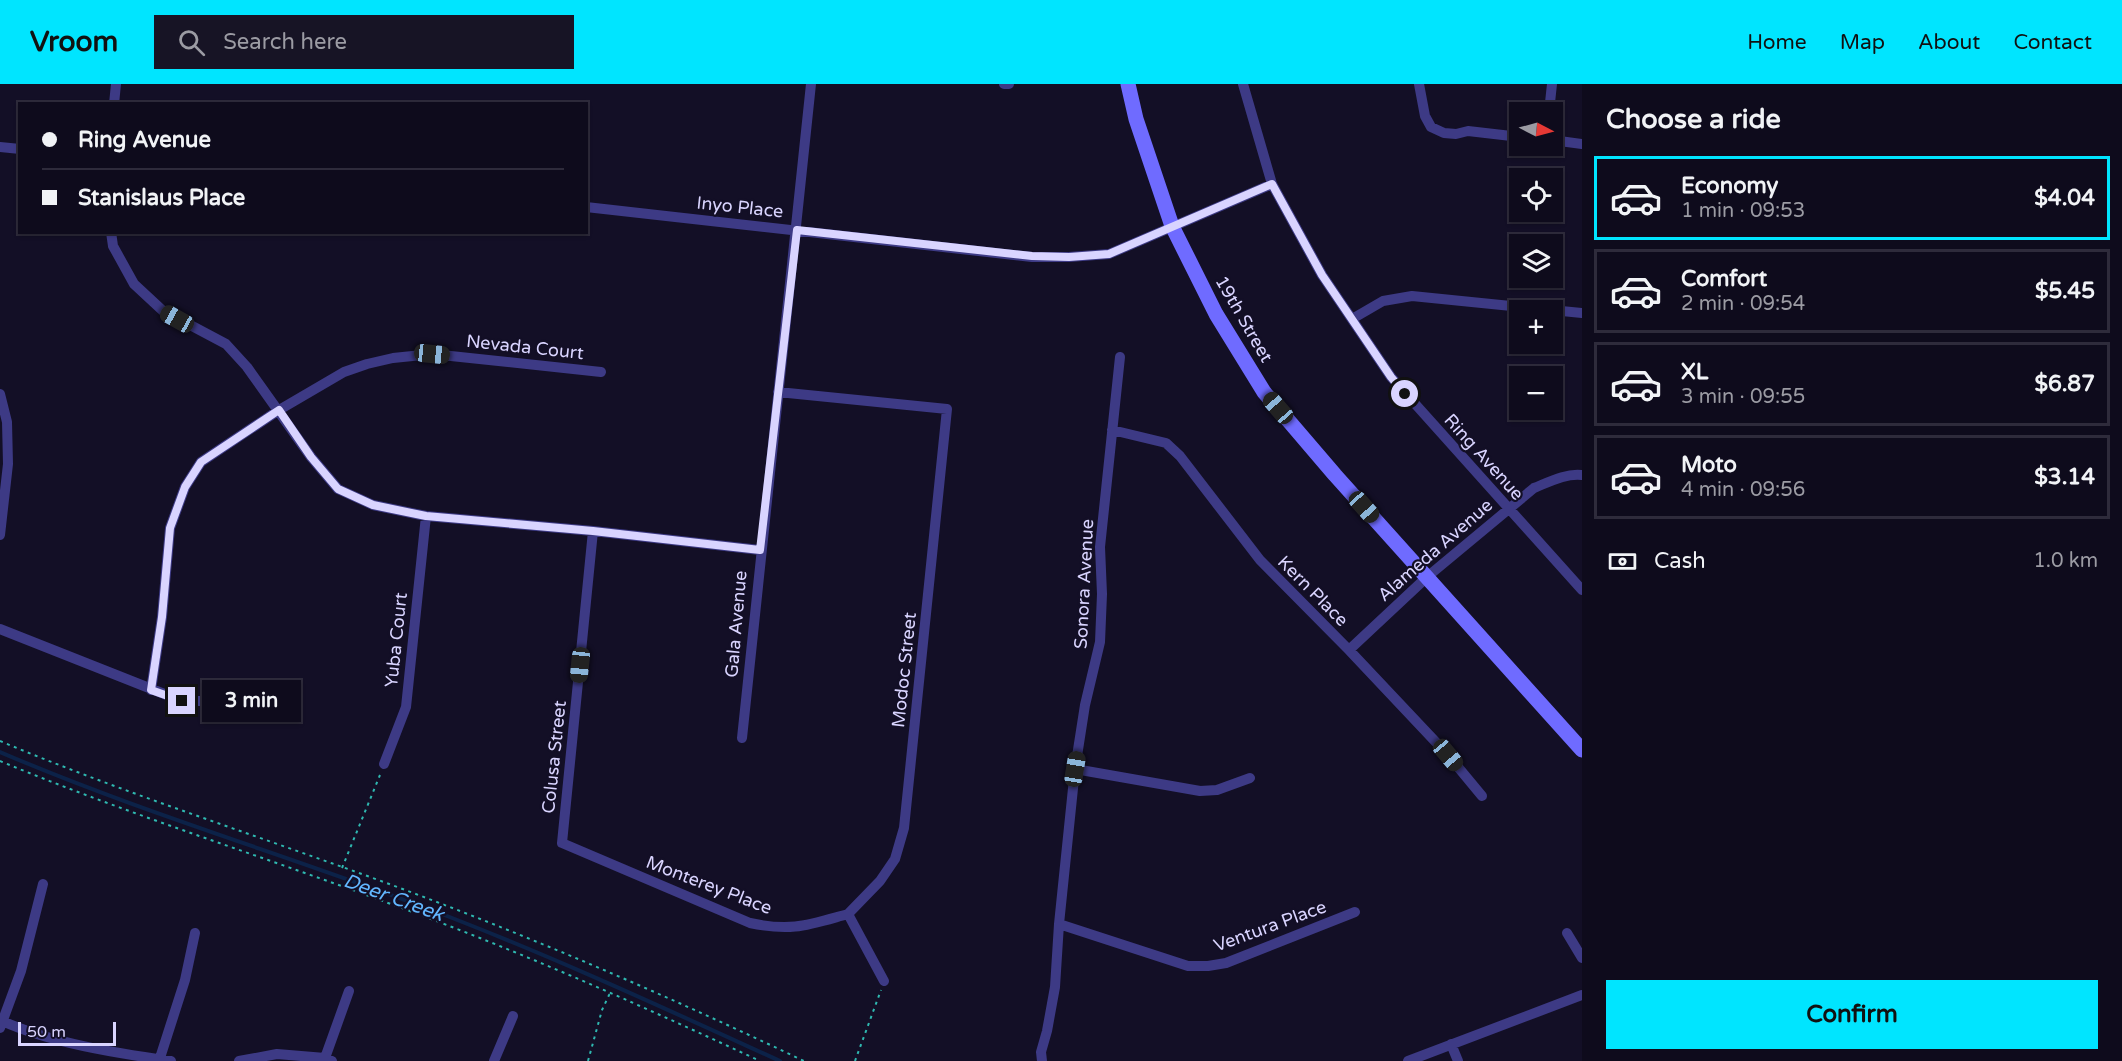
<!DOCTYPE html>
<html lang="en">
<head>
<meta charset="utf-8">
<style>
  :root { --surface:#0e0b1c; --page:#171425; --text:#f1f3f6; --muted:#9b9ba3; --line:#2e2b3b; --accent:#00e5ff }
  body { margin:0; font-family:"Varela Round",sans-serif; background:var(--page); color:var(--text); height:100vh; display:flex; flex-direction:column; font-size:22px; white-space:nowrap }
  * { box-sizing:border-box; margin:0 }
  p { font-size:20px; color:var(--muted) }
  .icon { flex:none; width:33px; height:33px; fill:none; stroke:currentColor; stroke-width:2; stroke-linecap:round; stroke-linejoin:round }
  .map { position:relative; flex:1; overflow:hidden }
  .panel { display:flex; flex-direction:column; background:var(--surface); width:540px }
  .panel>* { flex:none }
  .guide { position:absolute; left:18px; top:18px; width:570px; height:132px; border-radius:0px; box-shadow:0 2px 4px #0004,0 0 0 2px var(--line); display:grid; align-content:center; height:132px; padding:0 24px; background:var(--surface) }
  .needle { width:39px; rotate:96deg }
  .buttons { position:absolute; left:1509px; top:18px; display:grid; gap:12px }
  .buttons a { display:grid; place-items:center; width:54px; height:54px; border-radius:0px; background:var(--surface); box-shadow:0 2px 4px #0004,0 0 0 2px var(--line); font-size:30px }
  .scale { position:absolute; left:18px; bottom:15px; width:98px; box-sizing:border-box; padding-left:6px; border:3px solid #d9d4ff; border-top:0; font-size:16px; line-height:21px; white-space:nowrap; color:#d9d4ff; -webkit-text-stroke:4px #130f26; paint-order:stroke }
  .end { position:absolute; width:27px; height:27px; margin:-14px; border:8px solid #d9d4ff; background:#111; box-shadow:0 0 0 3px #111 }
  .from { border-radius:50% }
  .bubble { position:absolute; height:42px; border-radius:0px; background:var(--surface); box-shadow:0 2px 4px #0004,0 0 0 2px var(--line); font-size:20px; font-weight:700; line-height:42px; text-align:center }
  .car { position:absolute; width:18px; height:36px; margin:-18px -9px; border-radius:8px; box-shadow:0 0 4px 2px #0007; background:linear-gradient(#222 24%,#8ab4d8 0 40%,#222 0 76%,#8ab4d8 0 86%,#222 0) }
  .guide b { display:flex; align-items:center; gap:21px; height:57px; font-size:22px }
  .guide b+b { border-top:2px solid var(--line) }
  .guide i { width:15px; height:15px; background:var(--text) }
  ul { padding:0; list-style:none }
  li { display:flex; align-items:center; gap:18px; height:84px; margin:0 12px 9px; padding:0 12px; border:3px solid var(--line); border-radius:0px }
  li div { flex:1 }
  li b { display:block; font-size:22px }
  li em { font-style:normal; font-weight:700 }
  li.on { border-color:var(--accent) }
  li>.icon { width:54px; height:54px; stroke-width:1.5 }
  h2 { padding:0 24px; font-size:27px; line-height:72px }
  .pay { display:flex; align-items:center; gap:15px; height:66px; padding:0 24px; font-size:22px }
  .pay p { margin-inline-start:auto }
  .cta { display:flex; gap:12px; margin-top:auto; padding:12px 24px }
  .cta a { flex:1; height:69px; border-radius:0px; background:var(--accent); color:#111; font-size:24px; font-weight:700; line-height:69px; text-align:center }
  header { display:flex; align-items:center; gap:36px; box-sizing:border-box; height:84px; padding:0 30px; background:var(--accent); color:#111 }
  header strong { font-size:28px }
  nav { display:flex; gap:33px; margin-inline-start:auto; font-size:21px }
  .search { width:420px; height:54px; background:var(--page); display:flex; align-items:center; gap:15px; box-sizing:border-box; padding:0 21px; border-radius:0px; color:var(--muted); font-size:22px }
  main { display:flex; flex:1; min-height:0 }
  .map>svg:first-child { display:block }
</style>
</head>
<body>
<header>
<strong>Vroom</strong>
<div class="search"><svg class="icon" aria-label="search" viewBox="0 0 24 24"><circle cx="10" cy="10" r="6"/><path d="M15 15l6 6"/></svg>Search here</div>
<nav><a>Home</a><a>Map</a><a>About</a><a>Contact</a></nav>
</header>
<main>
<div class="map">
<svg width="1582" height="977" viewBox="0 0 1582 977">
  <rect width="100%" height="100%" fill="#130f26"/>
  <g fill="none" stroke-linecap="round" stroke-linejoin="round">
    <path stroke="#0c2248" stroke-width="4" d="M 0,668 C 142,729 290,772 434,827 C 552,872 666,925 780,977"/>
    <path stroke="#2fb8b0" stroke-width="2" stroke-dasharray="3 4.5" stroke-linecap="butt" d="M 0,657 C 145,718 295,763 442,820 C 564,867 685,920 804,977
      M 0,677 C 127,730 259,771 388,819 C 515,865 638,920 760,977
      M 342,784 L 380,691
      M 588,977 L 602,926 L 610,909
      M 855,977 L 881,906"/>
    <path stroke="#3d3a85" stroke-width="10" d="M 1004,0 L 1009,0
      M 1243,0 L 1272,100 L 1322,191 L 1391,293 L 1582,506
      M 1419,0 L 1425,32 L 1431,43 L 1444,49 L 1456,50 L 1468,47 L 1520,53
      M 114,20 L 116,0
      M 1549,28 L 1552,0
      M 1552,56 L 1582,60
      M 0,63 L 20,65
      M 586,123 L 1032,173 L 1069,173 L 1109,170 L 1272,100
      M 111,148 L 113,162 L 134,200 L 162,226 L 226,260 L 247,283 L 311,373 L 338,405 L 373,421 L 426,432 L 593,447 L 760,466
      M 1352,235 L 1383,217 L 1412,212 L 1582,229
      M 778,308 L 947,325 L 904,744 L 895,775 L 880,797 L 848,830
      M 0,310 L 7,338 L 8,380 L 0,451
      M 1112,346 L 1166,359 L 1180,372 L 1260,476 L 1349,566 L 1448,671 L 1482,712
      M 593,447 L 562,759 L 750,839 C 792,848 808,841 848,830
      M 0,545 L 182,617 L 212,617
      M 1349,566 L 1427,493 L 1534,404 C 1549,398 1566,389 1582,391
      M 151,606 L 162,533 L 170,444 L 185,403 L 201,378 L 279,326 L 344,288 L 367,280 L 393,274 L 432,270 L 601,288
      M 742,654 C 763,436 790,218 811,0
      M 384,680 L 406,623 L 426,432
      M 1075,685 L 1200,707 L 1217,706 L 1250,694
      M 848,830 L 884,897
      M 1059,840 L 1188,882 L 1208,882 L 1226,879 L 1355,828
      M 1567,849 L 1582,874
      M 0,936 C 50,959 116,969 171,977
      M 0,944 L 21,887 L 43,800
      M 1451,960 L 1458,977
      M 325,974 L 349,907
      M 159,977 L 185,896 L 195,849
      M 239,977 L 277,970 L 325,974 L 332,977
      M 494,977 L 513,932
      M 1042,977 L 1041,968 L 1047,947 L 1055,903 L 1059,840 L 1075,685 L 1085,621 L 1100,558 L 1102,510 L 1100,463 L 1120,273
      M 1408,977 L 1582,911"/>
    <path stroke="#6f6bff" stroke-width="15" d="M 1128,0 L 1136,35 L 1172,142 L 1216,230 L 1264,308 L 1335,391 L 1582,666"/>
  </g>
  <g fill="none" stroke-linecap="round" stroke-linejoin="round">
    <path stroke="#d9d4ff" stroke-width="8" d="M 182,617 L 151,606 L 162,533 L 170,444 L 185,403 L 201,378 L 279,326 L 311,373 L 338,405 L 373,421 L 426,432 L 593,447 L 760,466 L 797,146 L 1032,172 L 1069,173 L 1109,170 L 1272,100 L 1322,191 L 1391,293 L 1405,310"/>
  </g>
  <g text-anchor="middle" stroke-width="4.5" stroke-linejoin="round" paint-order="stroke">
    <g font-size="18" fill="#d9d4ff" stroke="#130f26">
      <text transform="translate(740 123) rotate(6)" y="6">Inyo Place</text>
      <text transform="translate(1244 235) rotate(60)" y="6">19th Street</text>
      <text transform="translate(525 263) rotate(6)" y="6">Nevada Court</text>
      <text transform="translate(1484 373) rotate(48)" y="6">Ring Avenue</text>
      <text transform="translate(1435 466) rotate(-41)" y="6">Alameda Avenue</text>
      <text transform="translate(1084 500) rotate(-87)" y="6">Sonora Avenue</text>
      <text transform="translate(1313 507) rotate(45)" y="6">Kern Place</text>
      <text transform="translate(736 540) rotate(-85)" y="6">Gala Avenue</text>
      <text transform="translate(396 556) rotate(-84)" y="6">Yuba Court</text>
      <text transform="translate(904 586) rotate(-84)" y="6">Modoc Street</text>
      <text transform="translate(554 673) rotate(-84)" y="6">Colusa Street</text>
      <text transform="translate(709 801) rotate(21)" y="6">Monterey Place</text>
      <text transform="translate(1270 842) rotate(-20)" y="6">Ventura Place</text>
    </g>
    <g font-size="20" font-style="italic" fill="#62b6ff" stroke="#130f26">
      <text transform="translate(394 813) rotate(20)" y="7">Deer Creek</text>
    </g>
  </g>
</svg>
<div class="buttons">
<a><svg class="needle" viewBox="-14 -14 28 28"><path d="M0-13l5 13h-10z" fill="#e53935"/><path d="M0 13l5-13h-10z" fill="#9b9ba3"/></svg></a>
<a><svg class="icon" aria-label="locate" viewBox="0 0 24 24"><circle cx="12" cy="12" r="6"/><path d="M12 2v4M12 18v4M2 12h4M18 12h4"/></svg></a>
<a><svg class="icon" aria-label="layers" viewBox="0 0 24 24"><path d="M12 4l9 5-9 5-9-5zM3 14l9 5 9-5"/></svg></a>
<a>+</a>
<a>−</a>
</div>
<div class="scale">50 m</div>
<i class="end from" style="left:1405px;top:310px"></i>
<i class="end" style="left:182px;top:617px"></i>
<div class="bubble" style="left:202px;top:596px;width:99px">3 min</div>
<i class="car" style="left:177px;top:235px;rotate:299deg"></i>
<i class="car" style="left:432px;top:270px;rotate:96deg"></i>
<i class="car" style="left:1278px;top:324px;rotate:319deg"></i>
<i class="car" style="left:1364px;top:423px;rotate:138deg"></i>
<i class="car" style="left:580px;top:581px;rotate:186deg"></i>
<i class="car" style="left:1448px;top:671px;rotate:140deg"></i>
<i class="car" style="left:1075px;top:685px;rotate:9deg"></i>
<div class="guide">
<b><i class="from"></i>Ring Avenue</b>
<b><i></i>Stanislaus Place</b>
</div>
</div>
<section class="panel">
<h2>Choose a ride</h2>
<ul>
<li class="on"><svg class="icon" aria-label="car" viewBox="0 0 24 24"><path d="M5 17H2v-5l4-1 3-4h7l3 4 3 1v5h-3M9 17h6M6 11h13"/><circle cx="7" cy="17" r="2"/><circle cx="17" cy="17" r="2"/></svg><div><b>Economy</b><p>1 min · 09:53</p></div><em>$4.04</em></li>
<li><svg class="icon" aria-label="car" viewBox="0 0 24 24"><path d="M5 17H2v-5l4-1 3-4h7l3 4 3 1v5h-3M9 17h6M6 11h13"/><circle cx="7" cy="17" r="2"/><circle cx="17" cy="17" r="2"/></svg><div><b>Comfort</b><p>2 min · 09:54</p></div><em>$5.45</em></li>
<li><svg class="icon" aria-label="car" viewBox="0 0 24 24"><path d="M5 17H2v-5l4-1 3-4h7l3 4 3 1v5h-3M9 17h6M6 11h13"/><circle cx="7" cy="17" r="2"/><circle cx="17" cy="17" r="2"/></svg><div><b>XL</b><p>3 min · 09:55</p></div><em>$6.87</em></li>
<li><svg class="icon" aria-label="car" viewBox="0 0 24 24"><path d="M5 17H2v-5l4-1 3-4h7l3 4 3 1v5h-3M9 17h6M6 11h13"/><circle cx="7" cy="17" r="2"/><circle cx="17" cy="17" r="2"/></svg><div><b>Moto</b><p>4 min · 09:56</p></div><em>$3.14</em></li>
</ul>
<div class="pay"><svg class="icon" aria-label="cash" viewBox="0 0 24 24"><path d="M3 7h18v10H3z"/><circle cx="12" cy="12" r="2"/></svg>Cash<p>1.0 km</p></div>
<div class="cta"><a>Confirm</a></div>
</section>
</main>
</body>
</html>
